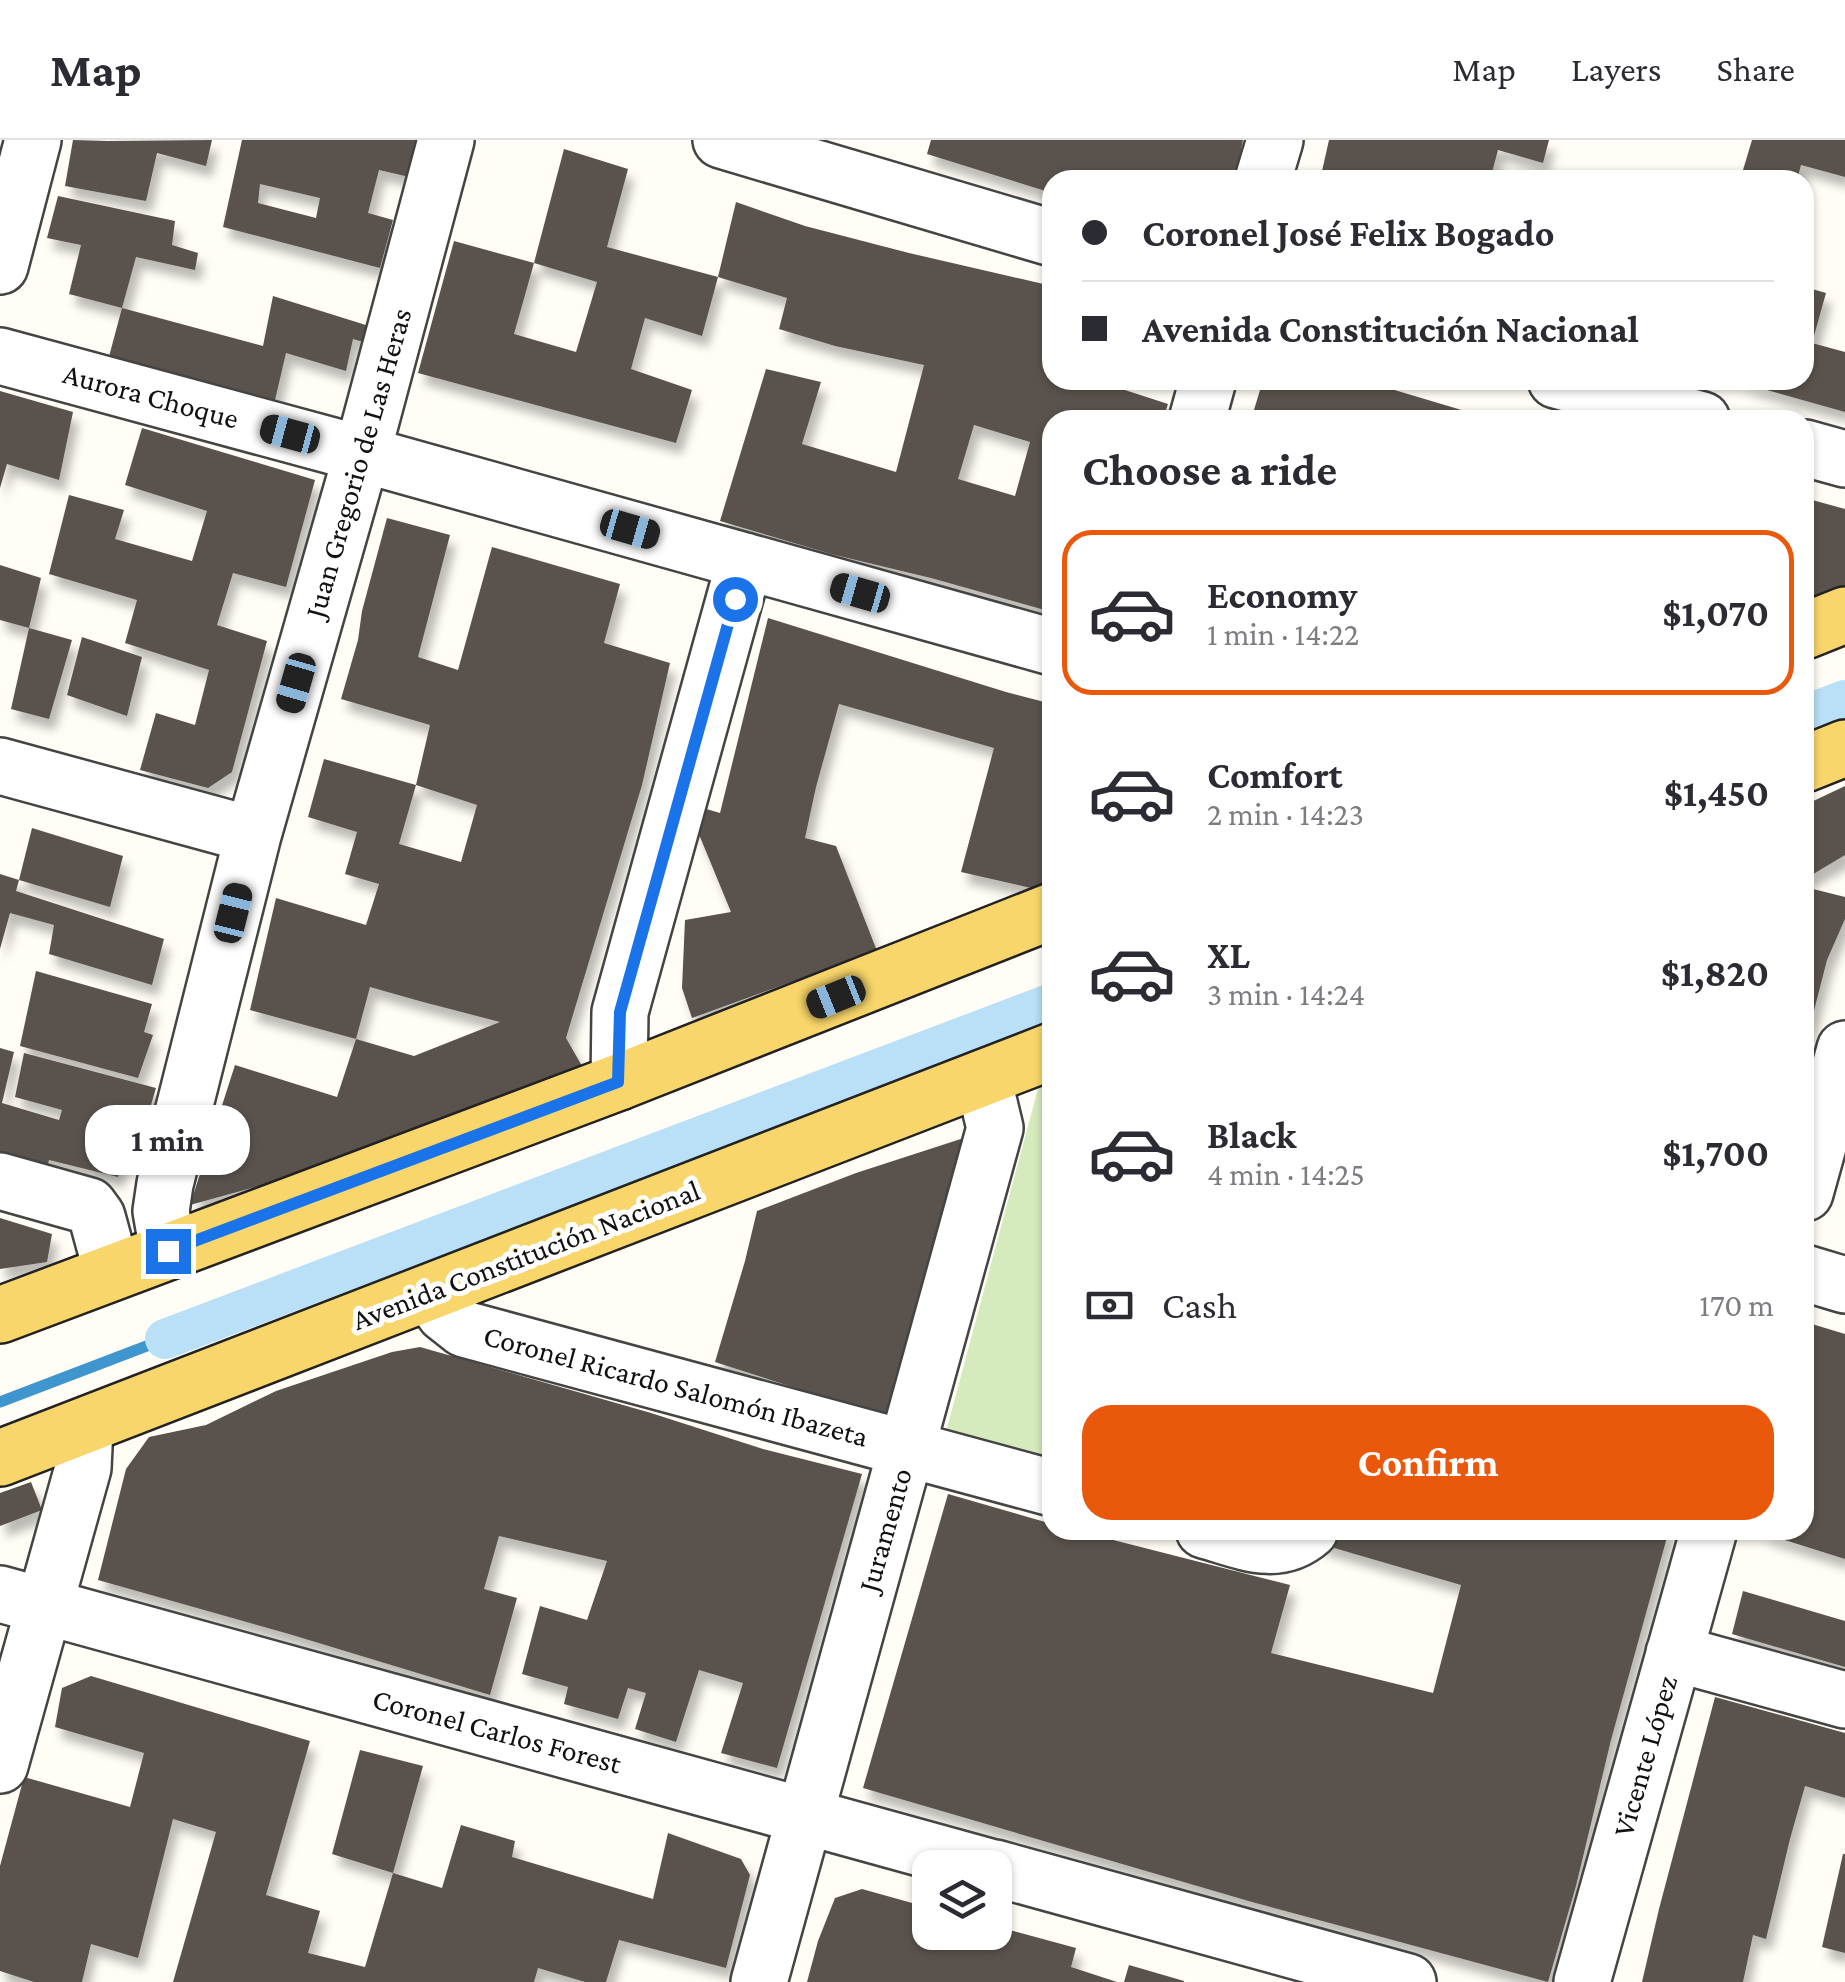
<!DOCTYPE html>
<html lang="en">
<head>
<meta charset="utf-8">
<style>
  :root { --surface:#fff; --page:#f2f2f3; --text:#2b2b33; --muted:#7c7c81; --line:#e1e1e2; --accent:#ea580c }
  body { margin:0; font-family:"Crimson Pro",serif; background:var(--page); color:var(--text); height:100vh; display:flex; flex-direction:column; font-size:38px; white-space:nowrap }
  * { box-sizing:border-box; margin:0 }
  p { font-size:32px; color:var(--muted) }
  .icon { flex:none; width:55px; height:55px; fill:none; stroke:currentColor; stroke-width:2; stroke-linecap:round; stroke-linejoin:round }
  .map { position:relative; flex:1; overflow:hidden }
  .side { position:absolute; left:1042px; top:270px; width:772px; height:1130px; display:flex; flex-direction:column; background:var(--surface); border-radius:30px; box-shadow:0 2px 8px #0004 }
  .side>* { flex:none }
  .banner { position:absolute; left:1042px; top:30px; width:772px; height:220px; border-radius:30px; box-shadow:0 2px 8px #0004; display:grid; align-content:center; height:220px; padding:0 40px; background:var(--surface) }
  .tools { position:absolute; left:912px; top:1710px; display:grid; gap:20px }
  .tools a { display:grid; place-items:center; width:100px; height:100px; border-radius:20px; background:var(--surface); box-shadow:0 2px 8px #0004; font-size:50px }
  .end { position:absolute; width:45px; height:45px; margin:-22px; border:12px solid #1a73e8; background:#fff; box-shadow:0 0 0 5px #fff }
  .from { border-radius:50% }
  .bubble { position:absolute; height:70px; border-radius:30px; background:var(--surface); box-shadow:0 2px 8px #0004; font-size:32px; font-weight:700; line-height:70px; text-align:center }
  .car { position:absolute; width:30px; height:60px; margin:-30px -15px; border-radius:12px; box-shadow:0 0 8px 2px #0007; background:linear-gradient(#222 24%,#8ab4d8 0 40%,#222 0 76%,#8ab4d8 0 86%,#222 0) }
  .banner b { display:flex; align-items:center; gap:35px; height:95px; font-size:38px }
  .banner b+b { border-top:2px solid var(--line) }
  .banner i { width:25px; height:25px; background:var(--text) }
  ul { padding:0; list-style:none }
  li { display:flex; align-items:center; gap:30px; height:165px; margin:0 20px 15px; padding:0 20px; border:5px solid transparent; border-radius:30px }
  li div { flex:1 }
  li b { display:block; font-size:38px }
  li em { font-style:normal; font-weight:700 }
  li.on { border-color:var(--accent) }
  li>.icon { width:90px; height:90px; stroke-width:1.5 }
  h2 { padding:0 40px; font-size:45px; line-height:120px }
  .pay { display:flex; align-items:center; gap:25px; height:110px; padding:0 40px; font-size:38px }
  .pay p { margin-inline-start:auto }
  .primary-button { display:flex; gap:20px; margin-top:auto; padding:20px 40px }
  .primary-button a { flex:1; height:115px; border-radius:30px; background:var(--accent); color:#fff; font-size:40px; font-weight:700; line-height:115px; text-align:center }
  header { display:flex; align-items:center; gap:60px; box-sizing:border-box; height:140px; padding:0 50px; background:var(--surface); border-bottom:2px solid var(--line) }
  header strong { font-size:48px }
  nav { display:flex; gap:55px; margin-inline-start:auto; font-size:35px }
  .map>svg:first-child { display:block }
</style>
</head>
<body>
<header>
<strong>Map</strong>
<nav><a>Map</a><a>Layers</a><a>Share</a></nav>
</header>
<div class="map">
<svg width="1845" height="1842" viewBox="0 0 1845 1842">
  <defs>
    <filter id="shadow"><feDropShadow dx="6" dy="11" stdDeviation="5" flood-color="#0004"/></filter>
  </defs>
  <rect width="100%" height="100%" fill="#fffdf5"/>
  <path fill="#d5ebbd" d="M 1039,945 L 1052,949 L 1052,1333 L 943,1303 Z"/>
  <g fill="none" stroke-linecap="round" stroke-linejoin="round">
    <path stroke="#3f96cf" stroke-width="11" d="M 0,1262 L 165,1199"/>
    <path stroke="#b9e0f7" stroke-width="40" d="M 1805,575 L 1845,560
      M 165,1199 L 1052,863"/>
  </g>
  <path fill="#5a524d" fill-rule="evenodd" filter="url(#shadow)" d="M 73,0 L 108,1 L 212,0 L 206,26 L 157,13 L 146,61 L 65,46 Z
    M 242,0 L 426,0 L 418,39 L 379,30 L 368,73 L 393,80 L 380,128 L 223,87 ZM 260,44 L 320,58 L 316,78 L 258,63 Z
    M 931,0 L 1243,0 L 1235,40 L 1052,40 L 1052,53 L 927,14 Z
    M 1329,0 L 1549,0 L 1543,23 L 1498,10 L 1490,40 L 1320,40 Z
    M 1752,0 L 1845,0 L 1845,37 L 1801,25 L 1797,40 L 1740,40 Z
    M 564,9 L 628,29 L 607,107 L 718,137 L 702,196 L 645,178 L 631,229 L 692,250 L 676,303 L 418,233 L 454,101 L 534,123 L 514,194 L 576,212 L 597,142 L 534,123 Z
    M 58,56 L 175,81 L 172,105 L 198,113 L 195,130 L 136,117 L 122,168 L 69,154 L 81,105 L 47,98 Z
    M 736,62 L 805,86 L 909,113 L 1052,146 L 1052,240 L 1094,240 L 1168,264 L 1163,280 L 1052,280 L 1052,472 L 931,438 L 831,414 L 720,381 L 766,229 L 821,242 L 802,304 L 896,332 L 924,225 L 835,206 L 779,189 L 787,158 L 718,137 ZM 974,285 L 1030,302 L 1015,356 L 958,339 Z
    M 1805,147 L 1826,153 L 1812,203 L 1845,212 L 1845,272 L 1735,241 L 1805,240 Z
    M 273,156 L 369,186 L 367,203 L 353,199 L 346,231 L 286,213 L 272,273 L 107,224 L 122,168 L 263,206 Z
    M 1263,240 L 1361,240 L 1495,280 L 1251,280 Z
    M 0,251 L 73,272 L 59,340 L 7,324 L 0,348 Z
    M 142,288 L 315,340 L 286,447 L 233,433 L 217,485 L 267,501 L 232,632 L 208,648 L 140,630 L 156,573 L 195,585 L 209,530 L 125,503 L 137,460 L 49,434 L 69,355 L 124,370 L 115,399 L 192,421 L 207,371 L 125,345 Z
    M 1805,358 L 1845,369 L 1845,457 L 1805,471 Z
    M 387,378 L 450,395 L 418,517 L 458,530 L 492,407 L 620,444 L 604,503 L 670,523 L 642,645 L 566,898 L 582,926 L 335,1025 L 190,1065 L 235,925 L 337,957 L 356,899 L 250,870 L 276,758 L 366,785 L 379,744 L 345,734 L 357,692 L 308,677 L 324,619 L 416,645 L 399,704 L 461,722 L 477,665 L 416,645 L 430,585 L 341,559 L 358,500 L 362,471 ZM 370,847 L 423,862 L 500,882 L 414,916 L 356,899 Z
    M 0,425 L 41,438 L 29,488 L 72,500 L 49,579 L 11,569 L 29,488 L 0,480 Z
    M 768,478 L 1006,552 L 1052,564 L 1052,747 L 1031,748 L 961,732 L 994,608 L 839,564 L 816,647 L 805,698 L 836,706 L 877,811 L 692,878 L 682,848 L 685,780 L 731,772 L 686,663 L 720,673 Z
    M 82,497 L 142,517 L 127,576 L 67,555 Z
    M 1845,646 L 1845,715 L 1805,739 L 1805,665 Z
    M 32,688 L 123,716 L 110,767 L 19,740 Z
    M 0,734 L 19,740 L 16,751 L 164,799 L 152,845 L 49,814 L 54,785 L 10,773 L 0,809 Z
    M 1805,747 L 1845,757 L 1845,779 L 1827,820 L 1807,898 L 1805,898 Z
    M 36,831 L 152,864 L 144,892 L 153,895 L 138,938 L 20,906 Z
    M 0,908 L 14,912 L 2,963 L 59,980 L 62,970 L 15,957 L 24,913 L 156,948 L 143,992 L 129,989 L 118,1037 L 49,1020 L 45,1034 L 0,1022 Z
    M 970,996 L 901,1277 L 817,1255 L 715,1222 L 745,1121 L 757,1071 L 856,1033 Z
    M 0,1078 L 52,1094 L 47,1122 L 0,1129 Z
    M 1812,1184 L 1845,1194 L 1845,1419 L 1756,1391 L 1805,1390 L 1805,1209 Z
    M 420,1207 L 651,1273 L 763,1309 L 862,1334 L 777,1628 L 721,1613 L 743,1543 L 699,1530 L 676,1602 L 635,1589 L 646,1553 L 628,1548 L 618,1579 L 564,1564 L 568,1547 L 522,1534 L 540,1466 L 587,1480 L 607,1421 L 499,1396 L 484,1449 L 517,1458 L 490,1555 L 289,1494 L 98,1440 L 126,1329 L 149,1297 L 206,1285 L 276,1251 L 392,1212 Z
    M 31,1342 L 42,1370 L 0,1386 L 0,1353 Z
    M 948,1354 L 1052,1384 L 1052,1390 L 1074,1390 L 1290,1445 L 1271,1513 L 1433,1553 L 1461,1445 L 1317,1403 L 1323,1390 L 1669,1390 L 1611,1600 L 1576,1746 L 1548,1842 L 1252,1762 L 863,1648 Z
    M 1743,1451 L 1845,1481 L 1845,1527 L 1732,1494 Z
    M 91,1536 L 310,1601 L 266,1755 L 320,1771 L 308,1813 L 365,1827 L 393,1733 L 442,1748 L 461,1685 L 515,1701 L 512,1717 L 653,1759 L 668,1693 L 741,1719 L 750,1735 L 726,1828 L 619,1800 L 606,1842 L 585,1842 L 538,1828 L 534,1842 L 173,1842 L 216,1692 L 173,1679 L 138,1818 L 91,1804 L 82,1842 L 34,1842 L 0,1831 L 0,1726 L 24,1637 L 130,1667 L 144,1613 L 55,1587 L 62,1548 Z
    M 1715,1557 L 1845,1593 L 1845,1658 L 1805,1646 L 1790,1699 L 1766,1799 L 1753,1795 L 1743,1842 L 1642,1842 L 1659,1769 Z
    M 360,1610 L 423,1626 L 393,1733 L 332,1714 Z
    M 1843,1714 L 1845,1714 L 1845,1813 L 1822,1807 Z
    M 862,1749 L 930,1768 L 930,1792 L 995,1792 L 995,1786 L 1076,1808 L 1071,1827 L 1117,1842 L 807,1842 L 818,1801 L 835,1758 Z
    M 1129,1825 L 1184,1841 L 1184,1842 L 1124,1842 Z"/>
  <g fill="none" stroke-linecap="round" stroke-linejoin="round">
    <defs>
      <path id="minor" d="M 721,0 L 1052,98
        M 1263,40 L 1275,0
        M 0,126 L 33,0
        M 0,216 L 362,314 L 1052,507
        M 1556,240 L 1702,280
        M 1197,280 L 1208,240
        M 1805,308 L 1845,319
        M 0,626 L 253,695
        M 619,942 L 620,872 L 745,421
        M 0,1041 L 89,1066 L 97,1077 L 112,1132
        M 1805,1053 L 1845,909
        M 168,1111 L 161,1071 L 165,1044 L 253,695 L 362,314 L 446,0
        M 1805,1133 L 1845,1145
        M 429,1153 L 445,1174 L 464,1189 L 1052,1348
        M 1204,1390 C 1241,1400 1277,1419 1310,1390
        M 0,1454 L 993,1728
        M 1674,1513 L 1845,1560
        M 0,1625 L 83,1328 L 85,1287
        M 995,1728 L 1408,1842
        M 759,1842 L 995,988 L 983,938
        M 1582,1842 L 1709,1390"/>
      <path id="major" d="M 1805,491 L 1845,475
        M 1805,624 L 1845,608
        M 0,1175 L 619,942 L 1052,771
        M 0,1318 L 1052,911"/>
    </defs>
    <use href="#minor" stroke="#444" stroke-width="60"/>
    <use href="#major" stroke="#222" stroke-width="60"/>
    <use href="#minor" stroke="#fff" stroke-width="55"/>
    <use href="#major" stroke="#f9d66b" stroke-width="55"/>
  </g>
  <g fill="none" stroke-linecap="round" stroke-linejoin="round">
    <path stroke="#1a73e8" stroke-width="12" d="M 168,1111 L 618,942 L 620,872 L 735,459"/>
  </g>
  <g text-anchor="middle" stroke-width="10" stroke-linejoin="round" paint-order="stroke">
    <g font-size="30" fill="#111" stroke="#fff">
      <text transform="translate(151 256) rotate(15)" y="10">Aurora Choque</text>
      <text transform="translate(358 323) rotate(-74)" y="10">Juan Gregorio de Las Heras</text>
      <text transform="translate(526 1115) rotate(-21)" y="10">Avenida Constitución Nacional</text>
      <text transform="translate(676 1246) rotate(15)" y="10">Coronel Ricardo Salomón Ibazeta</text>
      <text transform="translate(885 1390) rotate(-74)" y="10">Juramento</text>
      <text transform="translate(497 1591) rotate(15)" y="10">Coronel Carlos Forest</text>
      <text transform="translate(1645 1616) rotate(-74)" y="10">Vicente López</text>
    </g>
  </g>
</svg>
<div class="tools">
<a><svg class="icon" aria-label="layers" viewBox="0 0 24 24"><path d="M12 4l9 5-9 5-9-5zM3 14l9 5 9-5"/></svg></a>
</div>
<i class="end from" style="left:735px;top:459px"></i>
<i class="end" style="left:168px;top:1111px"></i>
<div class="bubble" style="left:85px;top:965px;width:165px">1 min</div>
<i class="car" style="left:290px;top:294px;rotate:285deg"></i>
<i class="car" style="left:630px;top:389px;rotate:106deg"></i>
<i class="car" style="left:860px;top:453px;rotate:286deg"></i>
<i class="car" style="left:296px;top:543px;rotate:196deg"></i>
<i class="car" style="left:233px;top:773px;rotate:14deg"></i>
<i class="car" style="left:836px;top:857px;rotate:248deg"></i>
<div class="banner">
<b><i class="from"></i>Coronel José Felix Bogado</b>
<b><i></i>Avenida Constitución Nacional</b>
</div>
<section class="side">
<h2>Choose a ride</h2>
<ul>
<li class="on"><svg class="icon" aria-label="car" viewBox="0 0 24 24"><path d="M5 17H2v-5l4-1 3-4h7l3 4 3 1v5h-3M9 17h6M6 11h13"/><circle cx="7" cy="17" r="2"/><circle cx="17" cy="17" r="2"/></svg><div><b>Economy</b><p>1 min · 14:22</p></div><em>$1,070</em></li>
<li><svg class="icon" aria-label="car" viewBox="0 0 24 24"><path d="M5 17H2v-5l4-1 3-4h7l3 4 3 1v5h-3M9 17h6M6 11h13"/><circle cx="7" cy="17" r="2"/><circle cx="17" cy="17" r="2"/></svg><div><b>Comfort</b><p>2 min · 14:23</p></div><em>$1,450</em></li>
<li><svg class="icon" aria-label="car" viewBox="0 0 24 24"><path d="M5 17H2v-5l4-1 3-4h7l3 4 3 1v5h-3M9 17h6M6 11h13"/><circle cx="7" cy="17" r="2"/><circle cx="17" cy="17" r="2"/></svg><div><b>XL</b><p>3 min · 14:24</p></div><em>$1,820</em></li>
<li><svg class="icon" aria-label="car" viewBox="0 0 24 24"><path d="M5 17H2v-5l4-1 3-4h7l3 4 3 1v5h-3M9 17h6M6 11h13"/><circle cx="7" cy="17" r="2"/><circle cx="17" cy="17" r="2"/></svg><div><b>Black</b><p>4 min · 14:25</p></div><em>$1,700</em></li>
</ul>
<div class="pay"><svg class="icon" aria-label="cash" viewBox="0 0 24 24"><path d="M3 7h18v10H3z"/><circle cx="12" cy="12" r="2"/></svg>Cash<p>170 m</p></div>
<div class="primary-button"><a>Confirm</a></div>
</section>
</div>
</body>
</html>
